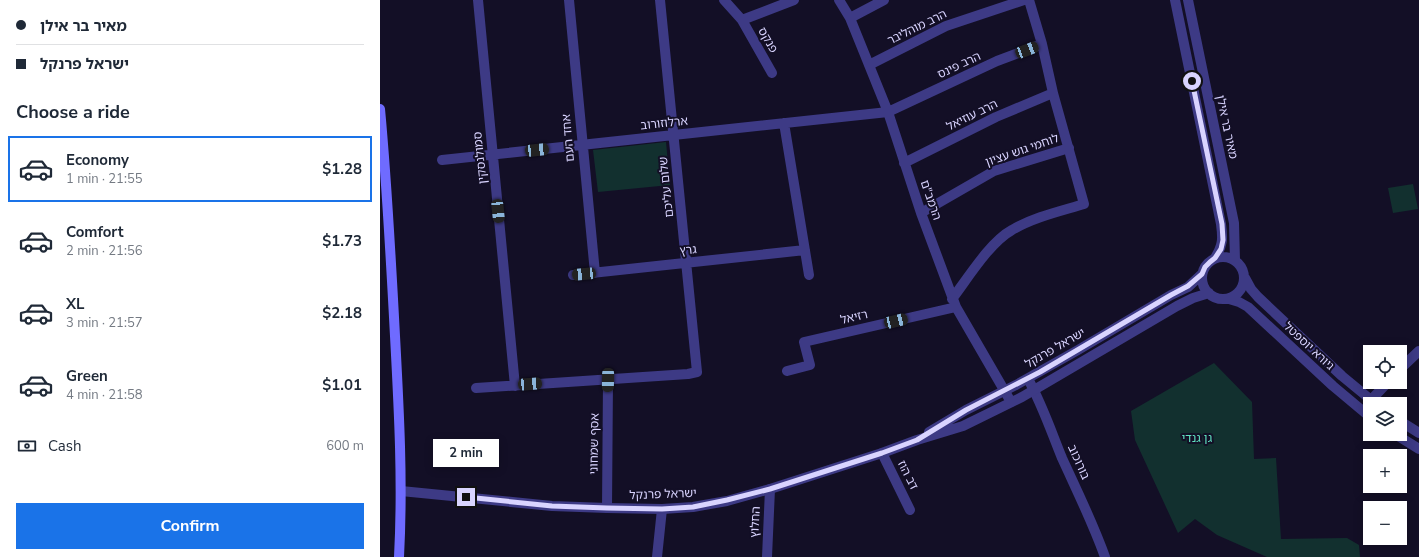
<!DOCTYPE html>
<html lang="en">
<head>
<meta charset="utf-8">
<style>
  :root { --surface:#fff; --page:#f2f2f3; --text:#1f2937; --muted:#747a83; --line:#e0e1e3; --accent:#1a73e8 }
  body { margin:0; font-family:"Nunito Sans","Noto Sans Hebrew",sans-serif; background:var(--page); color:var(--text); height:100vh; display:flex; flex-direction:column; font-size:15px; white-space:nowrap }
  * { box-sizing:border-box; margin:0 }
  p { font-size:13px; color:var(--muted) }
  .icon { flex:none; width:22px; height:22px; fill:none; stroke:currentColor; stroke-width:2; stroke-linecap:round; stroke-linejoin:round }
  .map { position:relative; flex:1; overflow:hidden }
  .details { display:flex; flex-direction:column; background:var(--surface); width:380px }
  .details>* { flex:none }
  .top-card { display:grid; align-content:center; height:88px; padding:0 16px; background:var(--surface) }
  .fabs { position:absolute; left:983px; top:345px; display:grid; gap:8px }
  .fabs a { display:grid; place-items:center; width:44px; height:44px; border-radius:0px; background:var(--surface); box-shadow:0 2px 10px #0003; font-size:20px }
  .end { position:absolute; width:18px; height:18px; margin:-9px; border:5px solid #d9d4ff; background:#111; box-shadow:0 0 0 2px #111 }
  .from { border-radius:50% }
  .bubble { position:absolute; height:28px; border-radius:0px; background:var(--surface); box-shadow:0 2px 10px #0003; font-size:13px; font-weight:700; line-height:28px; text-align:center }
  .car { position:absolute; width:12px; height:24px; margin:-12px -6px; border-radius:5px; box-shadow:0 0 3px 1px #0007; background:linear-gradient(#222 24%,#8ab4d8 0 40%,#222 0 76%,#8ab4d8 0 86%,#222 0) }
  .top-card b { display:flex; align-items:center; gap:14px; height:38px; font-size:15px }
  .top-card b+b { border-top:1px solid var(--line) }
  .top-card i { width:10px; height:10px; background:var(--text) }
  ul { padding:0; list-style:none }
  li { display:flex; align-items:center; gap:12px; height:66px; margin:0 8px 6px; padding:0 8px; border:2px solid transparent; border-radius:0px }
  li div { flex:1 }
  li b { display:block; font-size:15px }
  li em { font-style:normal; font-weight:700 }
  li.selected { border-color:var(--accent) }
  li>.icon { width:36px; height:36px; stroke-width:1.5 }
  h2 { padding:0 16px; font-size:18px; line-height:48px }
  .pay { display:flex; align-items:center; gap:10px; height:44px; padding:0 16px; font-size:15px }
  .pay p { margin-inline-start:auto }
  .action { display:flex; gap:8px; margin-top:auto; padding:8px 16px }
  .action a { flex:1; height:46px; border-radius:0px; background:var(--accent); color:#fff; font-size:16px; font-weight:700; line-height:46px; text-align:center }
  main { display:flex; flex:1; min-height:0 }
  .map>svg:first-child { display:block }
</style>
</head>
<body>
<main>
<section class="details">
<div class="top-card">
<b><i class="from"></i>מאיר בר אילן</b>
<b><i></i>ישראל פרנקל</b>
</div>
<h2>Choose a ride</h2>
<ul>
<li class="selected"><svg class="icon" aria-label="car" viewBox="0 0 24 24"><path d="M5 17H2v-5l4-1 3-4h7l3 4 3 1v5h-3M9 17h6M6 11h13"/><circle cx="7" cy="17" r="2"/><circle cx="17" cy="17" r="2"/></svg><div><b>Economy</b><p>1 min · 21:55</p></div><em>$1.28</em></li>
<li><svg class="icon" aria-label="car" viewBox="0 0 24 24"><path d="M5 17H2v-5l4-1 3-4h7l3 4 3 1v5h-3M9 17h6M6 11h13"/><circle cx="7" cy="17" r="2"/><circle cx="17" cy="17" r="2"/></svg><div><b>Comfort</b><p>2 min · 21:56</p></div><em>$1.73</em></li>
<li><svg class="icon" aria-label="car" viewBox="0 0 24 24"><path d="M5 17H2v-5l4-1 3-4h7l3 4 3 1v5h-3M9 17h6M6 11h13"/><circle cx="7" cy="17" r="2"/><circle cx="17" cy="17" r="2"/></svg><div><b>XL</b><p>3 min · 21:57</p></div><em>$2.18</em></li>
<li><svg class="icon" aria-label="car" viewBox="0 0 24 24"><path d="M5 17H2v-5l4-1 3-4h7l3 4 3 1v5h-3M9 17h6M6 11h13"/><circle cx="7" cy="17" r="2"/><circle cx="17" cy="17" r="2"/></svg><div><b>Green</b><p>4 min · 21:58</p></div><em>$1.01</em></li>
</ul>
<div class="pay"><svg class="icon" aria-label="cash" viewBox="0 0 24 24"><path d="M3 7h18v10H3z"/><circle cx="12" cy="12" r="2"/></svg>Cash<p>600 m</p></div>
<div class="action"><a>Confirm</a></div>
</section>
<div class="map">
<svg width="1039" height="557" viewBox="0 0 1039 557">
  <rect width="100%" height="100%" fill="#130f26"/>
  <path fill="#12302f" d="M 286,142 L 290,185 L 218,192 L 213,150 Z
    M 1033,184 L 1038,209 L 1013,213 L 1008,188 Z
    M 834,363 L 872,402 L 874,459 L 896,458 L 901,539 L 967,538 L 979,545 L 980,557 L 887,557 L 837,535 L 815,519 L 798,533 L 755,440 L 751,411 Z"/>
  <g fill="none" stroke-linecap="round" stroke-linejoin="round">
    <path stroke="#3d3a85" stroke-width="10" d="M 98,0 L 135,386
      M 189,0 L 215,273
      M 344,0 L 362,20 L 392,73
      M 459,0 L 470,18 L 508,112 L 541,213 L 576,307 L 631,402
      M 470,18 L 504,0
      M 362,20 L 414,0
      M 489,65 L 566,26 L 644,0
      M 404,123 L 429,275
      M 62,160 L 508,112 L 617,61 L 662,44
      M 524,163 L 616,117 L 673,93
      M 541,213 L 614,171 L 689,148
      M 193,275 L 425,250
      M 572,299 C 588,278 610,242 632,230 C 654,217 681,211 704,204 L 673,93 L 662,44 L 649,0
      M 1020,369 L 1039,351
      M 407,371 L 430,365 L 424,342 L 576,307
      M 648,379 C 662,404 671,431 682,458 C 697,491 713,523 725,557
      M 96,388 L 308,374 L 317,372 L 280,0
      M 991,400 L 1008,382
      M 502,453 L 530,510
      M 227,508 L 228,380
      M 277,557 L 282,509
      M 387,557 L 390,489"/>
    <path stroke="#3d3a85" stroke-width="10" d="M 795,0 L 841,224 C 843,239 843,245 835,258
      M 808,0 L 854,223 L 855,260
      M822 278a21 21 0 1 1 42 0a21 21 0 1 1-42 0Z
      M 865,278 L 871,289 L 878,297 L 962,376 L 996,404
      M 849,299 L 859,302 L 868,307 L 953,386 L 990,417
      M 1020,421 L 1039,433
      M 549,432 L 586,410 L 636,385 L 698,350 L 791,295 L 808,287 L 822,274
      M 1015,434 L 1039,449
      M 21,491 L 172,506 L 227,508 L 282,509 L 313,507 L 347,501 L 390,489 L 502,453 L 537,440 L 583,426 L 642,397 L 797,306 L 813,298 L 829,293"/>
    <path stroke="#6f6bff" stroke-width="10" d="M 0,109 C 7,184 11,260 15,336 C 19,410 23,483 19,557"/>
  </g>
  <g fill="none" stroke-linecap="round" stroke-linejoin="round">
    <path stroke="#d9d4ff" stroke-width="5" d="M 86,497 L 172,506 L 227,508 L 282,509 L 313,507 L 347,500 L 390,489 L 502,453 L 537,440 L 586,410 L 660,372 L 791,295 L 808,286 L 822,274 L 825,267 L 830,262 L 835,258 L 841,249 L 843,240 L 842,224 L 812,81"/>
  </g>
  <g text-anchor="middle" stroke-width="4" stroke-linejoin="round" paint-order="stroke">
    <g font-size="12" fill="#d9d4ff" stroke="#130f26">
      <text transform="translate(537 27) rotate(-26)" y="4">הרב מוהליבר</text>
      <text transform="translate(388 40) rotate(60)" y="4">פנקס</text>
      <text transform="translate(579 65) rotate(-25)" y="4">הרב פינס</text>
      <text transform="translate(592 115) rotate(-26)" y="4">הרב עוזיאל</text>
      <text transform="translate(284 123) rotate(-6)" y="4">ארלוזורוב</text>
      <text transform="translate(847 127) rotate(78)" y="4">מאיר בר אילן</text>
      <text transform="translate(188 138) rotate(-95)" y="4">אחד העם</text>
      <text transform="translate(642 150) rotate(-19)" y="4">לוחמי גוש עציון</text>
      <text transform="translate(100 158) rotate(-96)" y="4">סמולנסקין</text>
      <text transform="translate(286 187) rotate(-96)" y="4">שלום עליכם</text>
      <text transform="translate(551 200) rotate(71)" y="4">הרמב"ם</text>
      <text transform="translate(308 250) rotate(-6)" y="4">גרץ</text>
      <text transform="translate(474 317) rotate(-13)" y="4">רזיאל</text>
      <text transform="translate(929 346) rotate(43)" y="4">גיורא יוספטל</text>
      <text transform="translate(675 348) rotate(-30)" y="4">ישראל פרנקל</text>
      <text transform="translate(214 444) rotate(-89)" y="4">אסף שמחוני</text>
      <text transform="translate(699 462) rotate(66)" y="4">בורוכוב</text>
      <text transform="translate(528 475) rotate(63)" y="4">דב הוז</text>
      <text transform="translate(283 494) rotate(-2)" y="4">ישראל פרנקל</text>
      <text transform="translate(375 522) rotate(-87)" y="4">החלוץ</text>
    </g>
    <g font-size="12" fill="#5fe0c0" stroke="#130f26">
      <text x="817" y="442">גן גנדי</text>
    </g>
  </g>
</svg>
<div class="fabs">
<a><svg class="icon" aria-label="locate" viewBox="0 0 24 24"><circle cx="12" cy="12" r="6"/><path d="M12 2v4M12 18v4M2 12h4M18 12h4"/></svg></a>
<a><svg class="icon" aria-label="layers" viewBox="0 0 24 24"><path d="M12 4l9 5-9 5-9-5zM3 14l9 5 9-5"/></svg></a>
<a>+</a>
<a>−</a>
</div>
<i class="end from" style="left:812px;top:81px"></i>
<i class="end" style="left:86px;top:497px"></i>
<div class="bubble" style="left:53px;top:439px;width:66px">2 min</div>
<i class="car" style="left:647px;top:50px;rotate:69deg"></i>
<i class="car" style="left:157px;top:150px;rotate:84deg"></i>
<i class="car" style="left:118px;top:211px;rotate:174deg"></i>
<i class="car" style="left:204px;top:274px;rotate:265deg"></i>
<i class="car" style="left:516px;top:321px;rotate:77deg"></i>
<i class="car" style="left:228px;top:380px;rotate:181deg"></i>
<i class="car" style="left:150px;top:384px;rotate:86deg"></i>
</div>
</main>
</body>
</html>
